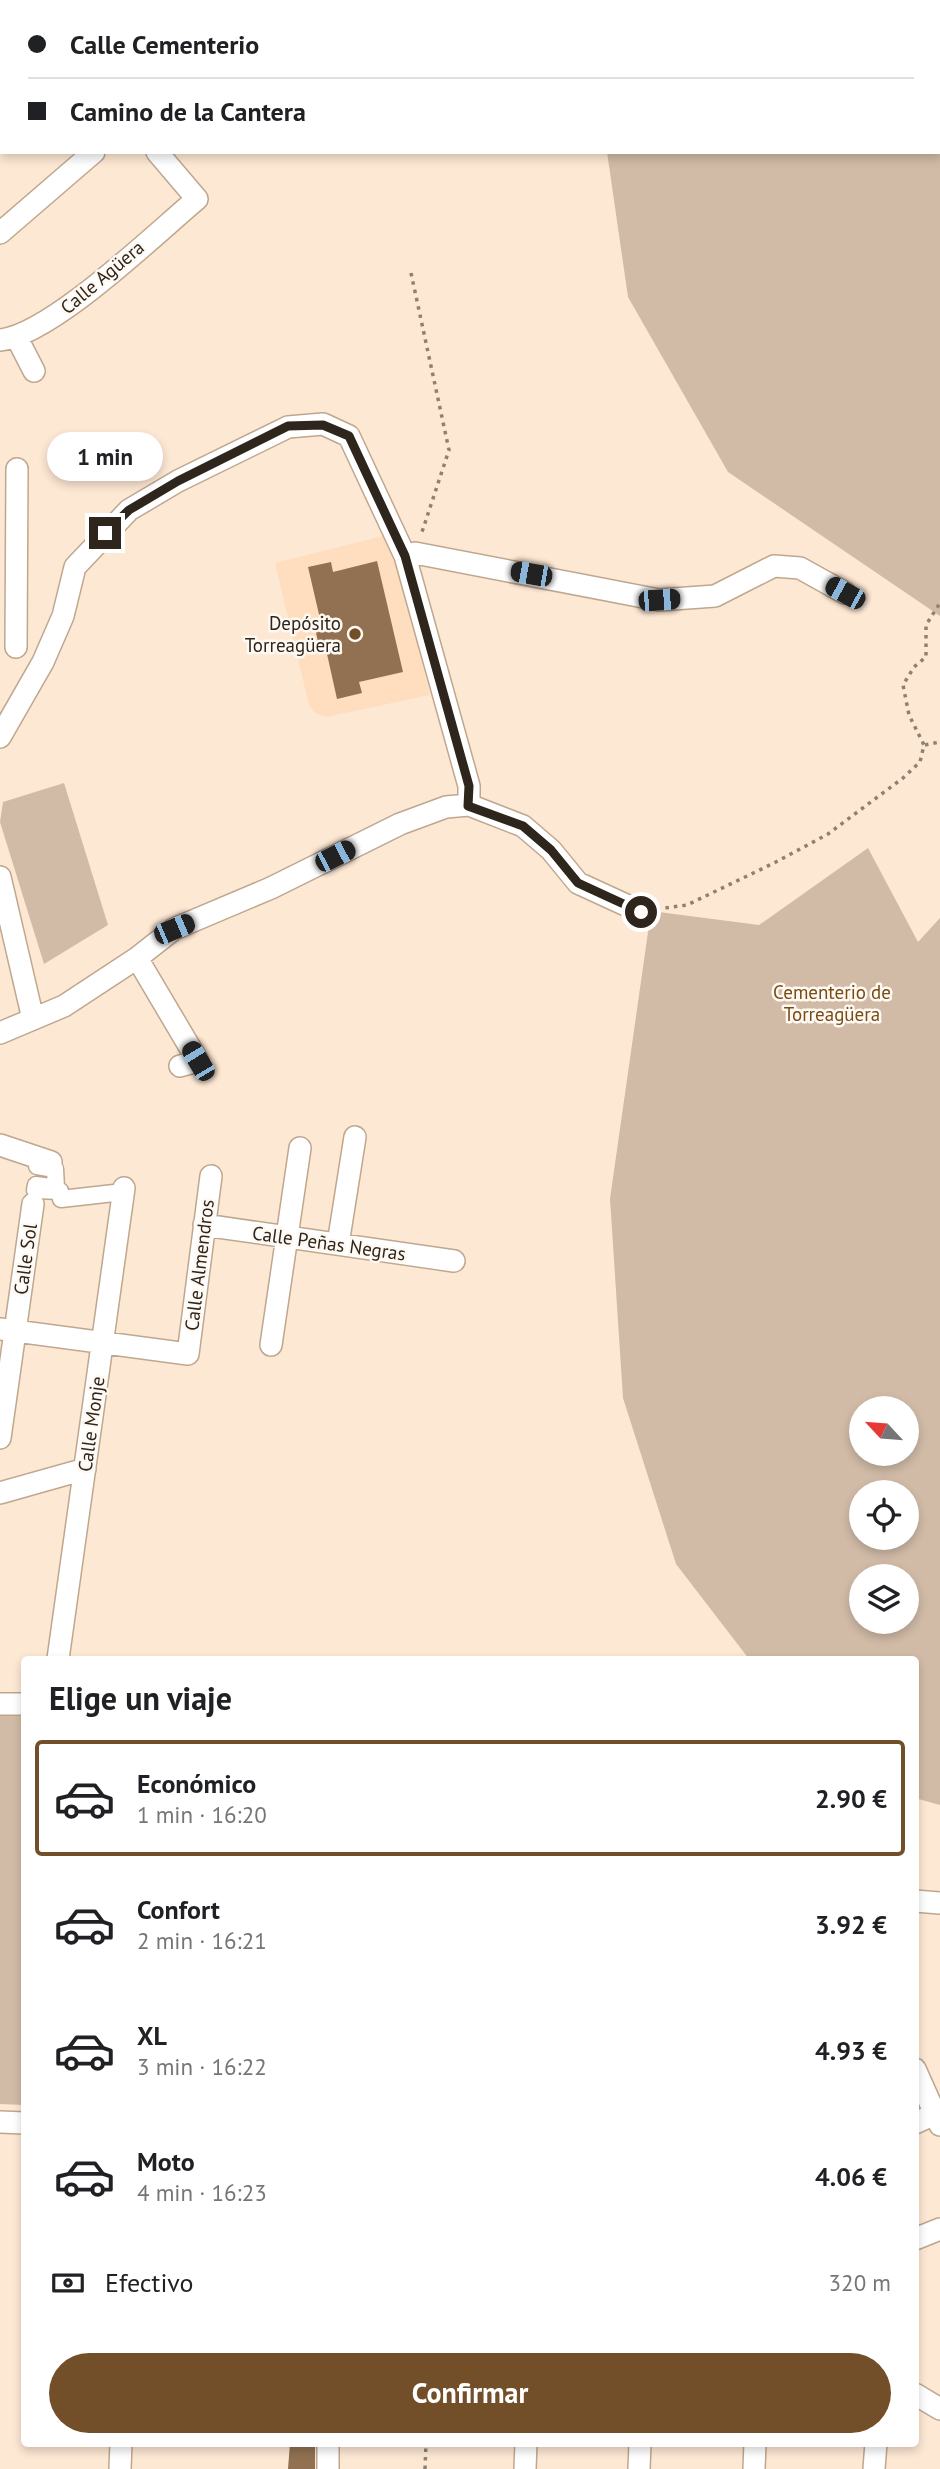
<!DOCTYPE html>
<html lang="es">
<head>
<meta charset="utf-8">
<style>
  :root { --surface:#fff; --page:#f6f6f6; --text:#202124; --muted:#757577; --line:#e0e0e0; --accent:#724f28 }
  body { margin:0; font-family:"PT Sans",sans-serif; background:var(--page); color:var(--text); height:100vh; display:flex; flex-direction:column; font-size:26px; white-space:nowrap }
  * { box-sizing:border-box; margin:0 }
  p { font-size:23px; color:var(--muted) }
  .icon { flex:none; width:38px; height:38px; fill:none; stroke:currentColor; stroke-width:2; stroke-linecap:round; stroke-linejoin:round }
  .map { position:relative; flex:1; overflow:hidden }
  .details { position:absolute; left:21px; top:1656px; width:898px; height:791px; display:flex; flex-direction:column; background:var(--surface); border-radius:7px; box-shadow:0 4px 10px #0003 }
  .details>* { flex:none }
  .banner { position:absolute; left:0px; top:0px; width:942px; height:154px; box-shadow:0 4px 10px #0003; display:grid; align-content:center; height:154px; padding:0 28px; background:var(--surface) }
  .needle { width:46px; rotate:296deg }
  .controls { position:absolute; left:849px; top:1396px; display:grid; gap:14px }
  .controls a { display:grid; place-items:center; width:70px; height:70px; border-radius:50%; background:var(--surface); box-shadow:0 4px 10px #0003; font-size:35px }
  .end { position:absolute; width:32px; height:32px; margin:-16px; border:9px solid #2e251c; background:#fff; box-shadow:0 0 0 4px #fff }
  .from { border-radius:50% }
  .bubble { position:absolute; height:49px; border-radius:24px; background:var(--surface); box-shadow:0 4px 10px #0003; font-size:23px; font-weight:800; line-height:49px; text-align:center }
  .car { position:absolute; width:21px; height:42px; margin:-21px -10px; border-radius:9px; box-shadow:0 0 5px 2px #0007; background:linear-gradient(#222 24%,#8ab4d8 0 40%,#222 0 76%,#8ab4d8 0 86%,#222 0) }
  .banner b { display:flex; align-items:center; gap:24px; height:66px; font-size:26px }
  .banner b+b { border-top:2px solid var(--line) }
  .banner i { width:18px; height:18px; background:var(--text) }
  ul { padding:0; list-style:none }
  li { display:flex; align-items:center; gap:21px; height:116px; margin:0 14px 10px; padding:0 14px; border:4px solid transparent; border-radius:7px }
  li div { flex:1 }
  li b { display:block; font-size:26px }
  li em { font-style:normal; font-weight:800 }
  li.active { border-color:var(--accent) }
  li>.icon { width:63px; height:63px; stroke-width:1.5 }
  h2 { padding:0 28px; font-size:32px; line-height:84px }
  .pay { display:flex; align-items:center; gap:18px; height:77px; padding:0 28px; font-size:26px }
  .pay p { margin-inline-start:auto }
  .action { display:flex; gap:14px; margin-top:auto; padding:14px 28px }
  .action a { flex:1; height:80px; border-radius:42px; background:var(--accent); color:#fff; font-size:28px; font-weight:800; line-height:80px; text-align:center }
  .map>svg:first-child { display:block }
</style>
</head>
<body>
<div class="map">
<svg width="940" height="2469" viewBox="0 0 940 2469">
  <rect width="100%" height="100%" fill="#fde8d4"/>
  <path fill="#fedebf" d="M 391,534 L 430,695 L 326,717 L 315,713 L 309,705 L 275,563 Z"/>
  <path fill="#d1bba7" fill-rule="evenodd" d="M 586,0 L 940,0 L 940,616 L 728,472 L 628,297 L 607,152 L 940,152 L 940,2 Z
    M 64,783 L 108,925 L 44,964 L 0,822 L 3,802 Z
    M 868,848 L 918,942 L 940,918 L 940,1805 L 915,1798 L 915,1659 L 749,1659 L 676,1564 L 623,1398 L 610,1199 L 651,911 L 759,925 ZM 861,1409 L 906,1409 L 906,1454 L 861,1454 ZM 861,1493 L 906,1493 L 906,1538 L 861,1538 ZM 861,1577 L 906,1577 L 906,1622 L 861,1622 Z
    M 0,1713 L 24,1715 L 24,2105 L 0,2104 Z"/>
  <path fill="#917151" d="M 377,561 L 403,672 L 359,682 L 362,693 L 337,699 L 325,645 L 319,646 L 314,624 L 321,623 L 308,567 L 331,562 L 333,572 Z
    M 290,2443 L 315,2443 L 315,2469 L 288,2469 Z"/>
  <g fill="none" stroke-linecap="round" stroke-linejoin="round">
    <defs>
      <path id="pedestrian" d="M 37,1166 L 55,1169 L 56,1188 L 36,1185 L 35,1190 L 60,1191 L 61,1199 L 123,1192"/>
      <path id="minor" d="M 22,0 L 23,2
        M 0,79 L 2,77
        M 0,233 L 94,152
        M 17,338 L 34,371
        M 0,340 C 51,335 154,235 197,199 L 157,152
        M 16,647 L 17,469
        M 0,737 L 43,662 L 63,616 L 75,567 L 129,510 L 178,481 L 288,427 L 323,424 L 349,436 L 405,556
        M 469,805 L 469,786 L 405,556 L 415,553 L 659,600 L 715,596 L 774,566 L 800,568 L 845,593
        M 0,877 L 33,1019
        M 137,958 L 198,1061 L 180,1066
        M 0,1033 L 64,1006 L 137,958 L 174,929 L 271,888 L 400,824 L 446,807 L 469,805 L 523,826 L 551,850 L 578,883 L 641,912
        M 0,1145 L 51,1162
        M 204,1225 L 454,1261
        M 338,1244 L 355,1137
        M 0,1329 L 188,1354 L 211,1176
        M 271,1345 L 300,1148
        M 0,1438 L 33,1204
        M 0,1493 L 85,1469
        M 58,1659 L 124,1188
        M 0,1704 L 24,1704
        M 915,1901 L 940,1903
        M 915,2069 L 940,2125
        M 0,2122 L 24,2123
        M 915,2123 L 935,2114
        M 915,2239 L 940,2229
        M 915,2394 L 940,2409
        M 120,2469 L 121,2443
        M 328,2469 L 328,2443
        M 525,2469 L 526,2443
        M 639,2469 L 640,2443
        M 754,2469 L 755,2443
        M 874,2469 L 876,2443"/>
    </defs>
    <use href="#pedestrian" stroke="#bfa78f" stroke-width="19"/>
    <use href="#minor" stroke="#bfa78f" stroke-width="24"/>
    <path stroke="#8f8172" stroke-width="3.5" stroke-dasharray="3.5 5" stroke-linecap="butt" d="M 940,117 L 940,118
      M 411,273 L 449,450 L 421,535
      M 925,745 L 940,742
      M 657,909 L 687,905 L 774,863 L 828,834 L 903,778 L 920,762 L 924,745 L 909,715 L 903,685 L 914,667 L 926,657 L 926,625 L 940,603
      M 425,2469 L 426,2443"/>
    <use href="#pedestrian" stroke="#fff" stroke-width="16"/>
    <use href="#minor" stroke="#fff" stroke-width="21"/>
  </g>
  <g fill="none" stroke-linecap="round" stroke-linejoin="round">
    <path stroke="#2e251c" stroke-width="9" d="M 105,533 L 129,510 L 178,481 L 288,426 L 323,425 L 349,436 L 405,556 L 469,786 L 468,806 L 523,826 L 551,850 L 578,883 L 641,912"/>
  </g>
  <circle fill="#724f28" stroke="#fef9f3" stroke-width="2.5" cx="355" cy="634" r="7"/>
  <g text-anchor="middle" stroke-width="5" stroke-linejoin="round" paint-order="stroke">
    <g font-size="19" fill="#2e251c" stroke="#fef9f3">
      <text transform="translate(102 277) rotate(-40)" y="7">Calle Agüera</text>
      <text transform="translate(329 1243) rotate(8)" y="7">Calle Peñas Negras</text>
      <text transform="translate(25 1259) rotate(-82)" y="7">Calle Sol</text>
      <text transform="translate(199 1265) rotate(-83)" y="7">Calle Almendros</text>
      <text transform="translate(91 1424) rotate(-82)" y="7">Calle Monje</text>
    </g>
    <g font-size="19" fill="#2e251c" stroke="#fef9f3" text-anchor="end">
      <text x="341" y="630">Depósito<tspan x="341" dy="22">Torreagüera</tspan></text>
    </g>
    <g font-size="19" fill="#784b14" stroke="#fef9f3">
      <text x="832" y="999">Cementerio de<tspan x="832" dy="22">Torreagüera</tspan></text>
    </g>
  </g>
</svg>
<div class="controls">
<a><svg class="needle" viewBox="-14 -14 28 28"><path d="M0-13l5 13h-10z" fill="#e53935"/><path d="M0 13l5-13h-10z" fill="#757577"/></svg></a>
<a><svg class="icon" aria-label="locate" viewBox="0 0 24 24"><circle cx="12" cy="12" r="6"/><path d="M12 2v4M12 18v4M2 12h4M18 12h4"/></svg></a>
<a><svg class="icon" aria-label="layers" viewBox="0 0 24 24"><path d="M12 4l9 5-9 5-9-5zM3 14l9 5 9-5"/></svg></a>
</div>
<i class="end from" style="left:641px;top:912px"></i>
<i class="end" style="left:105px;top:533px"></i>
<div class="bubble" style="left:47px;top:432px;width:116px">1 min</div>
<i class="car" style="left:531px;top:574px;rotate:280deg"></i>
<i class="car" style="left:845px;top:593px;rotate:299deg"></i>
<i class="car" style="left:659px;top:600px;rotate:86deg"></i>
<i class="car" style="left:335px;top:856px;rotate:63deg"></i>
<i class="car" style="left:174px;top:929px;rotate:67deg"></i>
<i class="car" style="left:198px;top:1061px;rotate:329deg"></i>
<div class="banner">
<b><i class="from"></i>Calle Cementerio</b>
<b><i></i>Camino de la Cantera</b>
</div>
<section class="details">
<h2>Elige un viaje</h2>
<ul>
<li class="active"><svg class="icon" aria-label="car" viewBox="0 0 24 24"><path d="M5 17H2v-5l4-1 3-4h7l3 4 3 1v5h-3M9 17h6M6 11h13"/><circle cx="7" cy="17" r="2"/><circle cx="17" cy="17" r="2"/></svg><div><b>Económico</b><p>1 min · 16:20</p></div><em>2.90 €</em></li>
<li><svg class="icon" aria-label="car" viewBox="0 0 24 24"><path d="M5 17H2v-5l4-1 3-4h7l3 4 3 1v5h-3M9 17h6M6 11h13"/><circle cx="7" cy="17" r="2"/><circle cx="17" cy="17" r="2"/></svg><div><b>Confort</b><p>2 min · 16:21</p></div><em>3.92 €</em></li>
<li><svg class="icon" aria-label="car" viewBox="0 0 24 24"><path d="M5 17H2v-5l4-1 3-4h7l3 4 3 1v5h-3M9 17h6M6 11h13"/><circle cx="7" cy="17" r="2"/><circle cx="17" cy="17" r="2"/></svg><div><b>XL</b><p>3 min · 16:22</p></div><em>4.93 €</em></li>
<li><svg class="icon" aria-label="car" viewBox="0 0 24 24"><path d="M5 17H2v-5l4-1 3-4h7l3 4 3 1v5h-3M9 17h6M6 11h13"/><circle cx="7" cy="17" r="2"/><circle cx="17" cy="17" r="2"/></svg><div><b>Moto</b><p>4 min · 16:23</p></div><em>4.06 €</em></li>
</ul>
<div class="pay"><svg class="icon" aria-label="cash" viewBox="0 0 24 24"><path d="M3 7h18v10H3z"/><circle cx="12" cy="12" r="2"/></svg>Efectivo<p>320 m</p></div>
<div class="action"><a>Confirmar</a></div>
</section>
</div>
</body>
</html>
